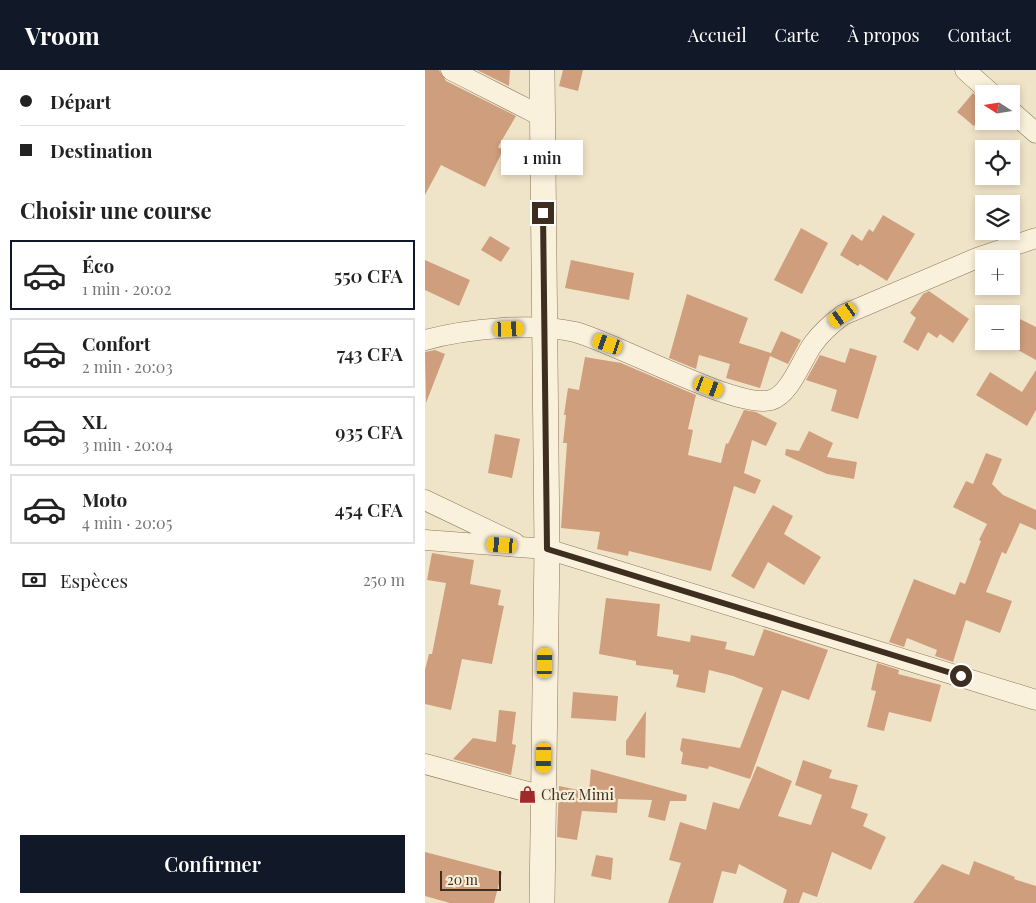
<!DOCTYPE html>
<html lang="fr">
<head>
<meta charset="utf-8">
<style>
  :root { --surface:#fff; --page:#f2f2f2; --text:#222; --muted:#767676; --line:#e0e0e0; --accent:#111827 }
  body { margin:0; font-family:"Playfair Display",serif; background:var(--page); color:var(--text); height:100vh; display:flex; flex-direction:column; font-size:19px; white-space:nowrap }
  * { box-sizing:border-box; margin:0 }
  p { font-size:16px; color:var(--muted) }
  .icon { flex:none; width:28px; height:28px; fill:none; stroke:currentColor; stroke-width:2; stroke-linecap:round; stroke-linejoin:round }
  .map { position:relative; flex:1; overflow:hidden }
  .details { display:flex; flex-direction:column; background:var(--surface); width:425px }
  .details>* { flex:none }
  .guide { display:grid; align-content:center; height:110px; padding:0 20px; background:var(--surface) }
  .needle { width:32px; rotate:282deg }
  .buttons { position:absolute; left:550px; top:15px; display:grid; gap:10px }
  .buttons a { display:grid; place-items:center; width:45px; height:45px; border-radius:0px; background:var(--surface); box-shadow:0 2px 8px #0003; font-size:25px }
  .scale { position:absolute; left:15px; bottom:12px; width:61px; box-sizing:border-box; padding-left:5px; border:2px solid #3d2e20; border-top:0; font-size:14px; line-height:18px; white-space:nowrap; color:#3d2e20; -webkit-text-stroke:4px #f7eed8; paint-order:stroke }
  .end { position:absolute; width:22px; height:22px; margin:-11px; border:6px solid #3d2e20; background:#fff; box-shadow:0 0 0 2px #fff }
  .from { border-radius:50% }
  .bubble { position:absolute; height:35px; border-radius:0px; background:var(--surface); box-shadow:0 2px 8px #0003; font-size:16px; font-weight:600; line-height:35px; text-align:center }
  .car { position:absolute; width:15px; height:30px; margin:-15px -8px; border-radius:6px; box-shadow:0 0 4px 1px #0007; background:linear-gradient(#f5c518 24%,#345 0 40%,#f5c518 0 76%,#345 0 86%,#f5c518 0) }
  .guide b { display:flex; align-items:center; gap:18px; height:48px; font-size:19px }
  .guide b+b { border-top:1px solid var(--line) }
  .guide i { width:12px; height:12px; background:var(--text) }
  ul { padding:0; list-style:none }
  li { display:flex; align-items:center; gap:15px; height:70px; margin:0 10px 8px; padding:0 10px; border:2px solid var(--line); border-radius:0px }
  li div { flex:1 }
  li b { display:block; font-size:19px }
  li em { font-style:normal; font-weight:600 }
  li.on { border-color:var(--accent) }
  li>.icon { width:45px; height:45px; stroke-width:1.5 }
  h2 { padding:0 20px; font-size:22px; line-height:60px }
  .pay { display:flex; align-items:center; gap:12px; height:55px; padding:0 20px; font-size:19px }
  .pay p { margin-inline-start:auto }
  .primary-button { display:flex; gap:10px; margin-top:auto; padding:10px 20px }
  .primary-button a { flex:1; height:58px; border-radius:0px; background:var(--accent); color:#fff; font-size:20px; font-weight:600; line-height:58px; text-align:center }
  header { display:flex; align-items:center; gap:30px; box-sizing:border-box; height:70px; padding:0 25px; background:var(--accent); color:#fff }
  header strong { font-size:24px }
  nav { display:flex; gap:28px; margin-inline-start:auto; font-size:18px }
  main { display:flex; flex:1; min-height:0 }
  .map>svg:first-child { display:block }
</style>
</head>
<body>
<header>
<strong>Vroom</strong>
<nav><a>Accueil</a><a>Carte</a><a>À propos</a><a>Contact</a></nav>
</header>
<main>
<section class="details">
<div class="guide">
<b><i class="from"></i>Départ</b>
<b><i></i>Destination</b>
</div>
<h2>Choisir une course</h2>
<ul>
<li class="on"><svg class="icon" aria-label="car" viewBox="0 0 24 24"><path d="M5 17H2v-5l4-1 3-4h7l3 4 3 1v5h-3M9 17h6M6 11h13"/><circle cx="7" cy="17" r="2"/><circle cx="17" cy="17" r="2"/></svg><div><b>Éco</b><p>1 min · 20:02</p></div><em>550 CFA</em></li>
<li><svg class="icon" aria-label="car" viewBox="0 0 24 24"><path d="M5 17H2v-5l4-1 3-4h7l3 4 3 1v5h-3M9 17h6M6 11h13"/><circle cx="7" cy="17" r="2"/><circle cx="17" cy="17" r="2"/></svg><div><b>Confort</b><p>2 min · 20:03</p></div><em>743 CFA</em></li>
<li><svg class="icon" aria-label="car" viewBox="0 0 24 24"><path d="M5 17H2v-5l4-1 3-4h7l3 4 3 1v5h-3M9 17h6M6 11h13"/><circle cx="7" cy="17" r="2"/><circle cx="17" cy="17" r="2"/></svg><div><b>XL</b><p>3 min · 20:04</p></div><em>935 CFA</em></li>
<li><svg class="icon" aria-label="car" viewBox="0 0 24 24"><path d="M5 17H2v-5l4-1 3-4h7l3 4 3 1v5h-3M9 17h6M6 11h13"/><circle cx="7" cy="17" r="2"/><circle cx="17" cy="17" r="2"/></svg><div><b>Moto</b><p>4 min · 20:05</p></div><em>454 CFA</em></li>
</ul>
<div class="pay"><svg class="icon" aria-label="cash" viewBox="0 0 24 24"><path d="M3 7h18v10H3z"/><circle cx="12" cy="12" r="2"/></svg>Espèces<p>250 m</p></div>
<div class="primary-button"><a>Confirmer</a></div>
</section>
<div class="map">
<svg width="611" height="833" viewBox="0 0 611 833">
  <rect width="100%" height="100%" fill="#f0e4c8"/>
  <path fill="#cf9f7d" d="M 0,0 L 14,0 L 21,11 L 91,46 L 73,77 L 78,80 L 60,117 L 16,95 L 0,125 Z
    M 52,0 L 85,0 L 84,16 Z
    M 138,0 L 158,0 L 153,21 L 134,16 Z
    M 548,23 L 559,33 L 559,44 L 549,56 L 532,42 Z
    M 458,145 L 490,164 L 462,211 L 435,194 L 433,196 L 415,185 L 427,164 L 437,171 L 444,159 L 448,162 Z
    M 376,158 L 403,173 L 377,224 L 349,210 Z
    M 65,166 L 85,178 L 76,192 L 56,180 Z
    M 0,190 L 45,210 L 34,236 L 0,220 Z
    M 146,190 L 209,203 L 204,230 L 140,218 Z
    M 504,221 L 544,249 L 528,273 L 515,264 L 512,268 L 503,262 L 493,281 L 478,272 L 491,248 L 485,243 L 498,224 Z
    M 262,224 L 323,248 L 314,273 L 346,283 L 356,261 L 376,270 L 363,294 L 345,286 L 335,318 L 301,308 L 305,294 L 274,285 L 271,299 L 244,288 Z
    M 595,249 L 611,257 L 611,290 L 582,274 L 586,271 L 586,265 Z
    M 425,278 L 452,286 L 433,349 L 406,341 L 412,320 L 381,310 L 395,285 L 420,293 Z
    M 10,280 L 20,284 L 1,333 L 0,282 Z
    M 160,287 L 196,293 L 271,325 L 263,359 L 268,360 L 263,385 L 296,393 L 301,373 L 303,374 L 319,340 L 331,342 L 352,353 L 341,376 L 327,370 L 319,403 L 336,410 L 330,424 L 309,416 L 286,501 L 204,481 L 203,486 L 172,479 L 175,462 L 136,458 L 142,373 L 138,373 L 141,345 L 139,345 L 143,318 L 154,320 Z
    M 611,300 L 611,340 L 602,356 L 551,325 L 565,302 L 597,322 Z
    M 384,361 L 408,373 L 402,387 L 432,392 L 429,409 L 402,404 L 360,385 L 361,379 L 374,381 Z
    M 70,364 L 95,369 L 87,408 L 63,403 Z
    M 561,383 L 577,389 L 567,414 L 578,425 L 611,440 L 611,460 L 595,453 L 581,484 L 577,482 L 561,522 L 587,531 L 575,563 L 541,550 L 528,592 L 510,586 L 512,580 L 482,568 L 479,577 L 464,572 L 489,509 L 530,525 L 535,512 L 540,514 L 556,471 L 554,470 L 562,454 L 528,437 L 541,411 L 548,414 Z
    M 348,435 L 368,446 L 359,464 L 396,487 L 379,515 L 343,492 L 329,519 L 306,506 Z
    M 7,483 L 49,490 L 45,514 L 76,520 L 73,535 L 79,536 L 67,594 L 37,589 L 26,640 L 0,634 L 0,600 L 4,584 L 7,584 L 21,513 L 2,510 Z
    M 181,528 L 235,534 L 232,566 L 265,572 L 266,565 L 302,572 L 300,579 L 329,586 L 339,559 L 403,580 L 384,630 L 357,620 L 325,709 L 284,696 L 283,699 L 256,694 L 258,683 L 255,680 L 257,668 L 315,678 L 338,618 L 308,606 L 284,600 L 280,623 L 251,617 L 254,605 L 248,604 L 248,600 L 211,595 L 211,591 L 174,584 Z
    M 452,593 L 474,600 L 473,604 L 516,615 L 506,652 L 464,642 L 459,661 L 442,657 L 451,621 L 446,620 Z
    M 148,622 L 193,626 L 191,651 L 146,648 Z
    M 74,640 L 91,642 L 87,674 L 91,675 L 86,705 L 28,689 L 48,668 L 71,672 Z
    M 221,641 L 220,688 L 201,685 L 201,671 Z
    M 378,690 L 407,700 L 404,708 L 433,715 L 426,738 L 443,744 L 438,756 L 461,767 L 446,800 L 407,782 L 392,827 L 378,822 L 374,833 L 358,833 L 362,820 L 314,794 L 311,804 L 297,801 L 288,833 L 243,833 L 256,793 L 244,790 L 255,752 L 281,760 L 288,732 L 314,739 L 332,696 L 367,711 L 353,746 L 386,755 L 397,725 L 370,715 Z
    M 166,699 L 262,725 L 261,731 L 245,731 L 240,751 L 223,747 L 227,730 L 193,729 L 192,743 L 157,741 L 152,770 L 132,767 L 134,716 L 164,722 Z
    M 0,782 L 77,802 L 69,833 L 25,833 L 0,826 Z
    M 171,785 L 188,788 L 186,810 L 166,806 Z
    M 549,791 L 590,807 L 589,809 L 611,816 L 611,833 L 488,833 L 517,794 L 544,805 Z"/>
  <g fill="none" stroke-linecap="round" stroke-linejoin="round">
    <defs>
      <path id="minor" d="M 26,0 L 118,47
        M 540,0 L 567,24
        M 586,41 L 611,63
        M 0,270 C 41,259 108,252 150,262 C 192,273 312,340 346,330 C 365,325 377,289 388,274 C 396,263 407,253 418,245 L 552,188 L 611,168
        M 0,430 L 90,473
        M 0,470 L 122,479 L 611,630
        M 0,694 L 118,726"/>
      <path id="tertiary" d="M 117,833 L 122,479 L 117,0"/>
    </defs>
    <use href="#minor" stroke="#8d765c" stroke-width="21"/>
    <use href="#tertiary" stroke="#8d765c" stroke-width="26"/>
    <use href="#minor" stroke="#faf1dc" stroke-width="20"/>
    <use href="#tertiary" stroke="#faf1dc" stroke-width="25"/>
  </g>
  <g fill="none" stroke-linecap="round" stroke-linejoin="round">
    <path stroke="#3d2e20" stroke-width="6" d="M 118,143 L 122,479 L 536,606"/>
  </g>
  <defs>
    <symbol id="shop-bare" viewBox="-9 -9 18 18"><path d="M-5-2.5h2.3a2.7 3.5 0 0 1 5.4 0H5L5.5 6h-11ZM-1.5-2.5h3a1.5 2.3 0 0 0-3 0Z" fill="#9e2a2b" stroke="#f7eed8" stroke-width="2.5" paint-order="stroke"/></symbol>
  </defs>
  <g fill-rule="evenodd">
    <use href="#shop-bare" x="90" y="712" width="25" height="25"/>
  </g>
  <g text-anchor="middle" stroke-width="4.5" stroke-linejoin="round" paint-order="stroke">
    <g font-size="15" fill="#3d2e20" stroke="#f7eed8" text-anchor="start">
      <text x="116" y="730">Chez Mimi</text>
    </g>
  </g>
</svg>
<div class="buttons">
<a><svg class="needle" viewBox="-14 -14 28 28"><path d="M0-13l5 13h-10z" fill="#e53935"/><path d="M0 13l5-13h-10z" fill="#767676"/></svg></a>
<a><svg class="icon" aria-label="locate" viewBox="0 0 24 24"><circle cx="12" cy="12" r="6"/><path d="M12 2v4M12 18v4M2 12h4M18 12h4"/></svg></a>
<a><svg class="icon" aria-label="layers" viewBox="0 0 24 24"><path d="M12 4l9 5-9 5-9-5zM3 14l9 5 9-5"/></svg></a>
<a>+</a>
<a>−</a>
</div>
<div class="scale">20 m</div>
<i class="end from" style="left:536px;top:606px"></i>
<i class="end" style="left:118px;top:143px"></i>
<div class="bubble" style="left:76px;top:70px;width:82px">1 min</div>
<i class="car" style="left:418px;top:245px;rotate:235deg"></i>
<i class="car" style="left:84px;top:259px;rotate:88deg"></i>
<i class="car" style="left:183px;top:274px;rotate:289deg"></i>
<i class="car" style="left:284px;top:317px;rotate:111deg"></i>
<i class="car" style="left:77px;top:475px;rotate:274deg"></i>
<i class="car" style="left:120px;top:593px;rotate:1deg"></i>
<i class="car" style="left:119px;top:688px;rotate:181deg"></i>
</div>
</main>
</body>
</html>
